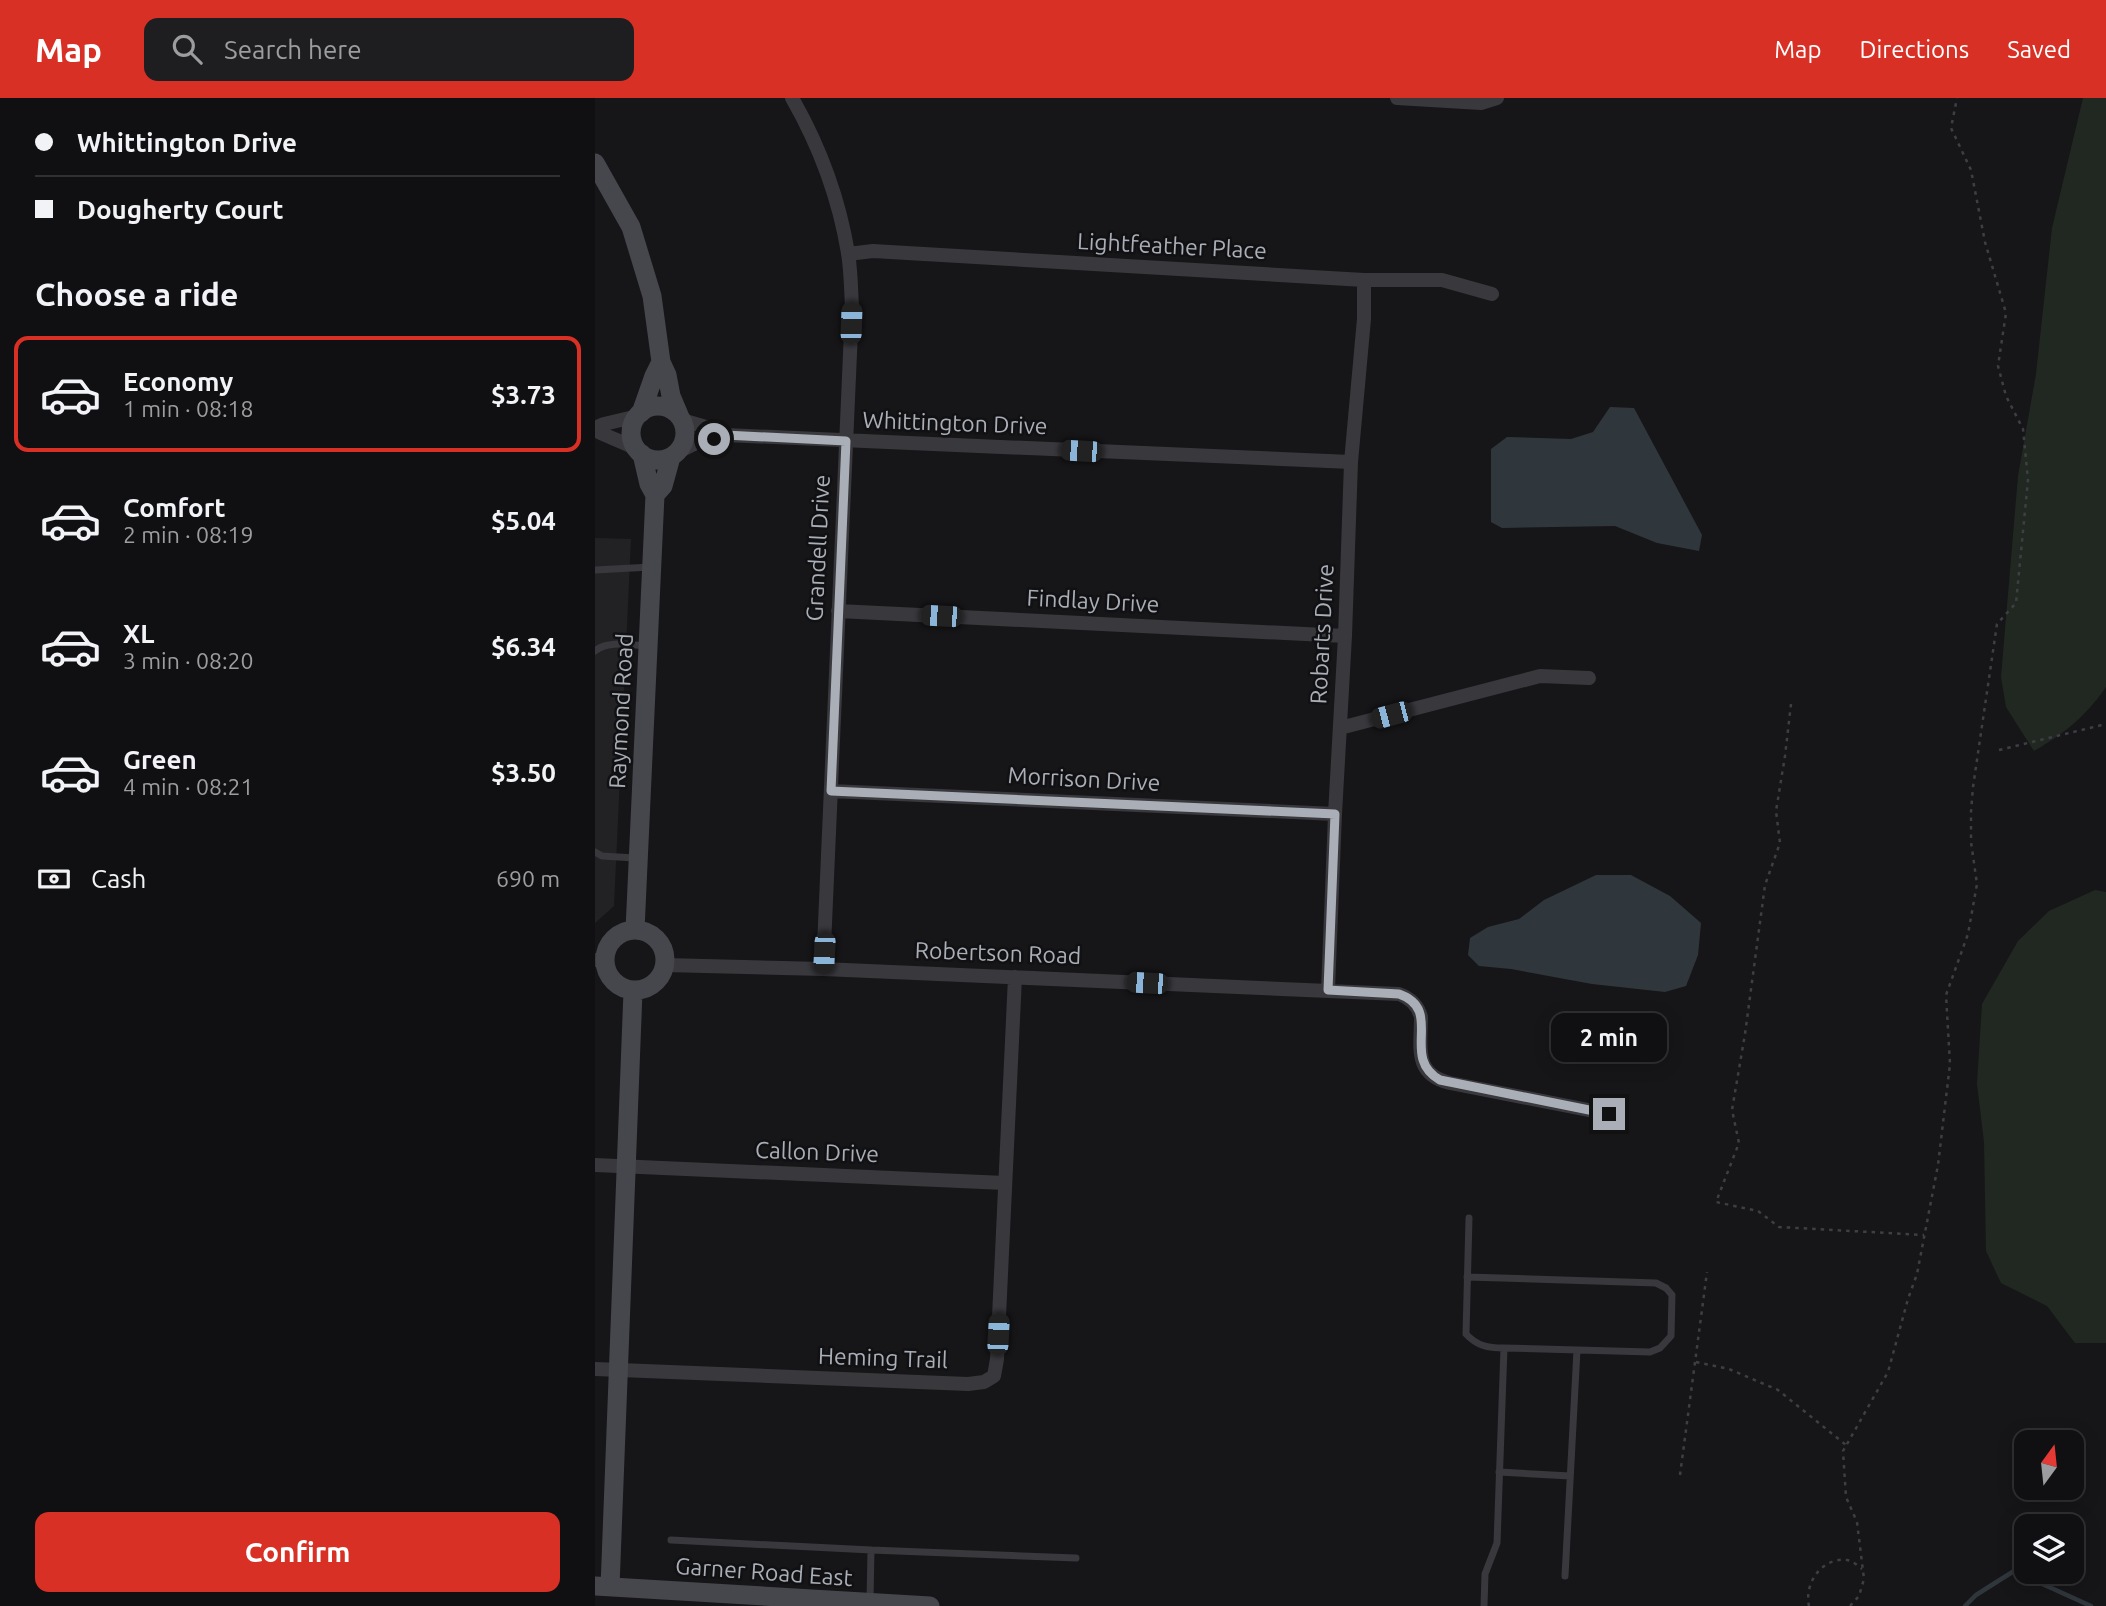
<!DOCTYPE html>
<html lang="en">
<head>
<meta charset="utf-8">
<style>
  :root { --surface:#101012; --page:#1e1e20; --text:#f1f3f6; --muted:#9c9d9f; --line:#303032; --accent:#d93025 }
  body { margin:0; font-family:Ubuntu,sans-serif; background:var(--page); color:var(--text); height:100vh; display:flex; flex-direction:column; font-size:26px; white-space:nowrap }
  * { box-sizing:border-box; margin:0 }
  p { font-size:23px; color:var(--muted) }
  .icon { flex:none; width:38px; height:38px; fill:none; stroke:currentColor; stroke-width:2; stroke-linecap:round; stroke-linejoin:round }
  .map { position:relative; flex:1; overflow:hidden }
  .side { display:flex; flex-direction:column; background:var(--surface); width:595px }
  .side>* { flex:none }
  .banner { display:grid; align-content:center; height:154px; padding:0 35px; background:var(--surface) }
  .needle { width:46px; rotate:15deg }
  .controls { position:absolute; left:1419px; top:1332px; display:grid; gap:14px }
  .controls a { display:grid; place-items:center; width:70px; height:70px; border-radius:14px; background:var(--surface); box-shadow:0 4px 18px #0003,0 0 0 2px var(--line); font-size:35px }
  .end { position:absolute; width:32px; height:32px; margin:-16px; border:9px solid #a9aeb7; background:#111; box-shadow:0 0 0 4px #111 }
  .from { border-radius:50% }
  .bubble { position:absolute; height:49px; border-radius:14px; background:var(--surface); box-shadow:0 4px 18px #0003,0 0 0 2px var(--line); font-size:23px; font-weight:700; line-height:49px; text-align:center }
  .car { position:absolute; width:21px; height:42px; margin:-21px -10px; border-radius:9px; box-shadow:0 0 5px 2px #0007; background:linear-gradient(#222 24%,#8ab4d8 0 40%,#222 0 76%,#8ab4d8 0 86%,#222 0) }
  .banner b { display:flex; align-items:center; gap:24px; height:66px; font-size:26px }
  .banner b+b { border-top:2px solid var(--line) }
  .banner i { width:18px; height:18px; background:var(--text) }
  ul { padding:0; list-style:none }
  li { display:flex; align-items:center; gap:21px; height:116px; margin:0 14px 10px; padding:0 21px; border:4px solid transparent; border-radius:14px }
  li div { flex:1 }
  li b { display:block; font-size:26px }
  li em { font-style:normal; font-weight:700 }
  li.active { border-color:var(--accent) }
  li>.icon { width:63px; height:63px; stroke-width:1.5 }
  h2 { padding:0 35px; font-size:32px; line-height:84px }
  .pay { display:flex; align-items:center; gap:18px; height:77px; padding:0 35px; font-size:26px }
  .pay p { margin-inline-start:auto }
  .cta { display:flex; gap:14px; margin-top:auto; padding:14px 35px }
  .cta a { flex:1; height:80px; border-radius:14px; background:var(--accent); color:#fff; font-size:28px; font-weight:700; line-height:80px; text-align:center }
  header { display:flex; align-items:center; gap:42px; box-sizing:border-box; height:98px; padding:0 35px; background:var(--accent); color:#fff }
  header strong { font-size:33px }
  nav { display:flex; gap:38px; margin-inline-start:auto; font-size:24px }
  .search { width:490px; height:63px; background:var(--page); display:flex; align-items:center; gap:18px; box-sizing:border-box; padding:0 24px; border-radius:14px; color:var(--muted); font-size:26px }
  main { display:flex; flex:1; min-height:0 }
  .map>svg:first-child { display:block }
</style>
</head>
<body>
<header>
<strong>Map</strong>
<div class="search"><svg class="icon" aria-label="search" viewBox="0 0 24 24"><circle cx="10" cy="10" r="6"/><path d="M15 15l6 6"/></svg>Search here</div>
<nav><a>Map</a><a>Directions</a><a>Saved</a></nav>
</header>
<main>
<section class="side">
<div class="banner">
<b><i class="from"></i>Whittington Drive</b>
<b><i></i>Dougherty Court</b>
</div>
<h2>Choose a ride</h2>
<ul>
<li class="active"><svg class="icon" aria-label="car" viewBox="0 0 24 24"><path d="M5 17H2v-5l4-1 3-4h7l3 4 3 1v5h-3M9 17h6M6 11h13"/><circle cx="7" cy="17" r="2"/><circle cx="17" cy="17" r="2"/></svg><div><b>Economy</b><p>1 min · 08:18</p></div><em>$3.73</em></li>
<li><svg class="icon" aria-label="car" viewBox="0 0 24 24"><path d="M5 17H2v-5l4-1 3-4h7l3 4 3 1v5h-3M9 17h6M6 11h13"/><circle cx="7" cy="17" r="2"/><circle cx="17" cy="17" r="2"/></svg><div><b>Comfort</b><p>2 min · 08:19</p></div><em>$5.04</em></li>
<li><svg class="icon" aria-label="car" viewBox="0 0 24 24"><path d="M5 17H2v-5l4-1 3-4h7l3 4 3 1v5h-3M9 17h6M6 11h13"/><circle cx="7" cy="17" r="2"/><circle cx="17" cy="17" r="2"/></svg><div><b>XL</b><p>3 min · 08:20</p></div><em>$6.34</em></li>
<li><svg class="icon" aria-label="car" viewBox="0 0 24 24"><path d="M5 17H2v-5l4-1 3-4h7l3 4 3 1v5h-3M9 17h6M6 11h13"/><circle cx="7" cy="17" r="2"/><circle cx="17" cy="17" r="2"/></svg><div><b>Green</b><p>4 min · 08:21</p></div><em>$3.50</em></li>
</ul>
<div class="pay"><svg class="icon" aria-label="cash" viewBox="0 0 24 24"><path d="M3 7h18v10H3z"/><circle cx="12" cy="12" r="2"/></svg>Cash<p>690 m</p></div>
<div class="cta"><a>Confirm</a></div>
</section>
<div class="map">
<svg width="1511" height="1508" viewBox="0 0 1511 1508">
  <rect width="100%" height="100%" fill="#161618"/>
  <path fill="#222225" d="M 0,440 L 36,441 L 19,808 L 0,825 Z"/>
  <path fill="#212822" d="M 1488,0 L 1511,0 L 1511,589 C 1490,619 1470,635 1439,653 L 1411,609 L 1406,579 L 1423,378 L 1441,276 L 1457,130 Z
    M 1500,792 L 1511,794 L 1511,1245 L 1480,1245 L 1452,1208 L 1406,1185 L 1391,1153 L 1389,1044 L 1382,986 L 1387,906 L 1423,843 L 1454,813 Z"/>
  <path fill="#2f373d" d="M 1015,309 L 1039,310 L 1107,437 L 1104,453 L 1062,445 L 1020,428 L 907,430 L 896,424 L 896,351 L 912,339 L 976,341 L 998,334 Z
    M 1001,777 L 1036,777 L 1075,798 L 1106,825 L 1103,857 L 1091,888 L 1070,894 L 997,886 L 916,871 L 884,868 L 873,857 L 875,840 L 893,829 L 924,821 L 949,802 Z"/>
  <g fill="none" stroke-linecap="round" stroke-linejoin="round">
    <path stroke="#2f373d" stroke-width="4.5" d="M 1370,1508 L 1381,1497 L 1419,1473 L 1496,1508"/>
    <path stroke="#3e3f44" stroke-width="2.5" stroke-dasharray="3.5 5" stroke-linecap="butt" d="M 1196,606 L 1190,658 L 1181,713 L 1185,745 L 1170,787 L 1150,936 L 1137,1012 L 1144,1045 L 1121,1104 L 1163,1113 L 1184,1129 L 1329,1137
      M 1404,652 L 1511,626
      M 1101,1264 L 1134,1271 L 1183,1292 L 1251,1347
      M 1085,1377 L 1112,1174
      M 1214,1508 C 1209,1485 1227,1459 1252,1462 C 1258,1463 1263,1468 1267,1471
      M 1255,1508 L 1264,1498 L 1269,1481 L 1262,1424 L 1251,1399 L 1248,1353 L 1293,1274 L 1313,1201 L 1322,1176 L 1343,1067 L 1355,966 L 1351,897 L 1373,836 L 1382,786 L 1376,744 L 1376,714 L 1378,689 L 1402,526 L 1421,505 L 1433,382 L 1428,331 L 1411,298 L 1403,268 L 1411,215 L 1390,144 L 1376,72 L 1356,30 L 1362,0"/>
    <path stroke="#38383d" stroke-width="7" d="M 0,472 L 56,469
      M 0,553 C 12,542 36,547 53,548
      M 0,754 L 7,758 L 40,760
      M 874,1120 L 871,1236 C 882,1248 893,1250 909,1250 L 902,1445 L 890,1476 L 889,1508
      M 872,1179 L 1061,1185 L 1071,1190 L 1077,1197 L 1076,1238 L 1065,1250 L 1055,1254 L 909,1250
      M 904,1374 L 975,1378
      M 76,1442 L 276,1452 L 275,1502
      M 276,1452 L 481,1460
      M 970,1478 L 982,1252"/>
    <path stroke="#38383d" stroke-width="14" d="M 197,0 C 224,47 244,101 253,155 C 256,173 256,191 257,210 L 228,871
      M 802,0 L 886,5 L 902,0
      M 253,156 L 278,153 L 769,182 L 847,182 L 897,196
      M 87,322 C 102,327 116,329 130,337
      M 0,330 L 9,326 L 43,318
      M 0,332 C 14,340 28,343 43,352
      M 81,355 L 101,345 L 130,337 L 756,364
      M 243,513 L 750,538
      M 745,630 L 945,578 L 994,580
      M 236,693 L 740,716
      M 0,862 L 10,863
      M 70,867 L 228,871 L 804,896 C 815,900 823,907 826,919 C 826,949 818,976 855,985 L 1014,1016
      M 733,892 L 740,716 L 750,538 L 756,364 L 769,221 L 769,182
      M 0,1067 L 410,1085
      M 0,1271 L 373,1286 L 389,1284 L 399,1278 L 402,1261 L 420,879"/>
    <path stroke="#46474d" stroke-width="19" d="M 0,65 L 36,129 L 57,198 L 66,264 L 72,277 L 76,298 L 84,317
      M36 335a27 27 0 1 1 54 0a27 27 0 1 1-54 0Z
      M 46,315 L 59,278 L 66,264
      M 60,397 L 68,388 L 76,359
      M10 862a30 30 0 1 1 60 0a30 30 0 1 1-60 0Z
      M 40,832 L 60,397 L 54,386 L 47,356
      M 0,1488 L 335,1508
      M 15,1489 L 38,893"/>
  </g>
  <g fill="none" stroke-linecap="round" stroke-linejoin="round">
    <path stroke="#a9aeb7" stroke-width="9" d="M 119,341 L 130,337 L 251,343 L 236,693 L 740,716 L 733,892 L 804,896 C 850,912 804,959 845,982 L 1014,1016"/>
  </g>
  <g text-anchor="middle" stroke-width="5" stroke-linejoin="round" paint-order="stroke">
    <g font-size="23" fill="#a9aeb7" stroke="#111113">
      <text transform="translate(577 148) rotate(3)" y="8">Lightfeather Place</text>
      <text transform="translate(360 325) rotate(2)" y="8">Whittington Drive</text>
      <text transform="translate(223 450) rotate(-87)" y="8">Grandell Drive</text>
      <text transform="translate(498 503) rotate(3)" y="8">Findlay Drive</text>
      <text transform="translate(727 536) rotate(-87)" y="8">Robarts Drive</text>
      <text transform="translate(26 613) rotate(-87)" y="8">Raymond Road</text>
      <text transform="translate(489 681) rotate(3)" y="8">Morrison Drive</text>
      <text transform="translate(403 855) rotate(2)" y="8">Robertson Road</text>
      <text transform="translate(222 1054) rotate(2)" y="8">Callon Drive</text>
      <text transform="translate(288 1260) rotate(2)" y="8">Heming Trail</text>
      <text transform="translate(169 1474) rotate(4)" y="8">Garner Road East</text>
    </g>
  </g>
</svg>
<div class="controls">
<a><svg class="needle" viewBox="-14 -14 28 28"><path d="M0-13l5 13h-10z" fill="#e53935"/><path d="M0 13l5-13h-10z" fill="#9c9d9f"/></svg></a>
<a><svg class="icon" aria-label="layers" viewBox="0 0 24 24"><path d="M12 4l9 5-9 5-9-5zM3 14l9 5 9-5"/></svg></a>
</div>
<i class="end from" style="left:119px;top:341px"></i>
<i class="end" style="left:1014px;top:1016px"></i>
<div class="bubble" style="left:956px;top:915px;width:116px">2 min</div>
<i class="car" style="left:256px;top:225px;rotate:2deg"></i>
<i class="car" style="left:486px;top:353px;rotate:273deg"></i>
<i class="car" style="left:346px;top:518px;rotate:273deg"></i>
<i class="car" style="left:796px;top:617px;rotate:255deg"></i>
<i class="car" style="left:229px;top:855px;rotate:183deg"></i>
<i class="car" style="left:552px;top:885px;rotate:273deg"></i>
<i class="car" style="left:403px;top:1236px;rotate:3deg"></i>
</div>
</main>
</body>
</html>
